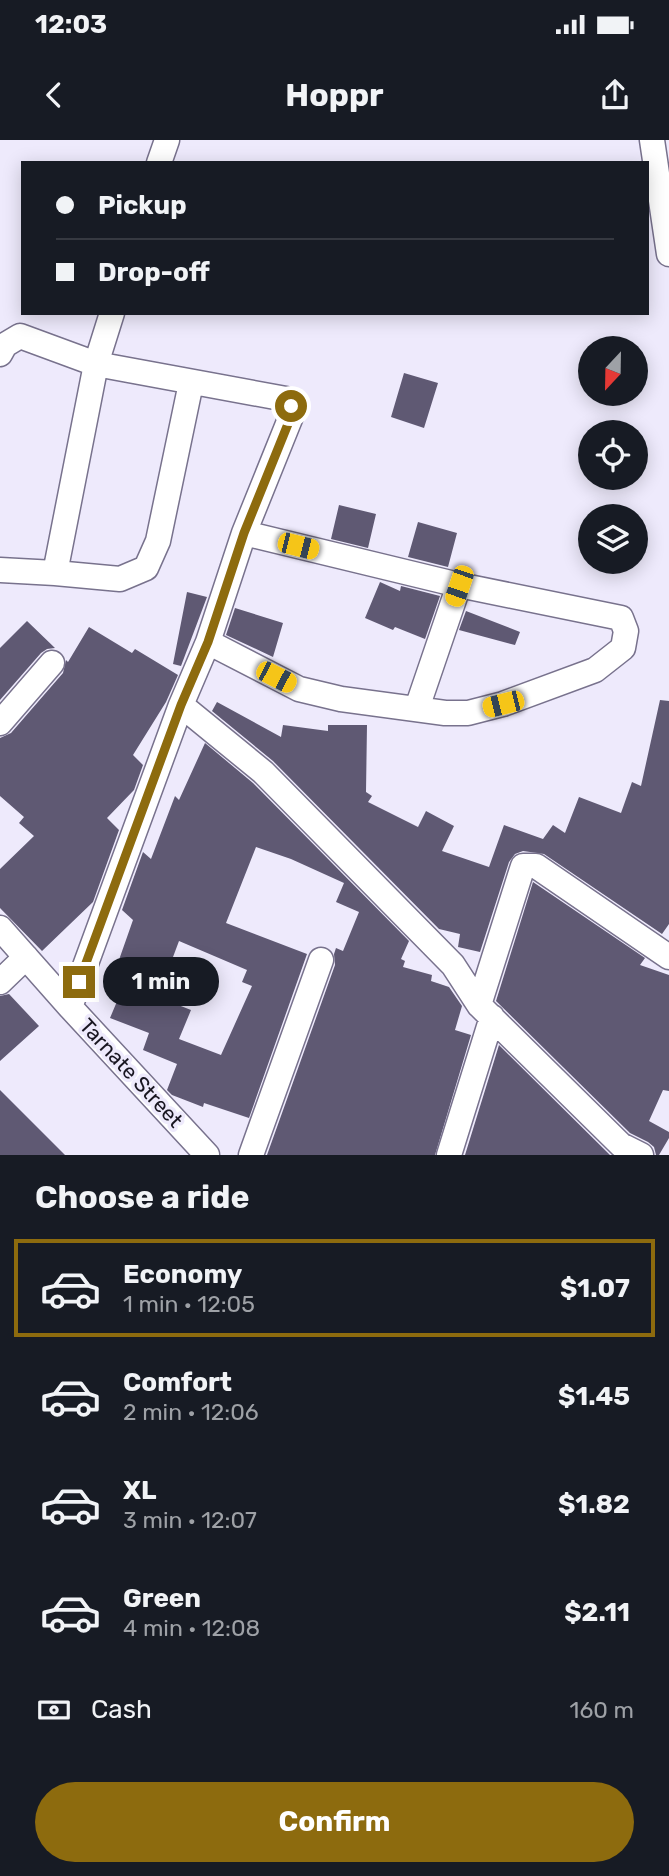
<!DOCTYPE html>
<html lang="en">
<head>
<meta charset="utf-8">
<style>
  :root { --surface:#171b24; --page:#242831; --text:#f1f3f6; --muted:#9ea1a6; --line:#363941; --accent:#8d6b0e }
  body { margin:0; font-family:Rubik,sans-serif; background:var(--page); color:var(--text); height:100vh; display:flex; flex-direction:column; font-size:26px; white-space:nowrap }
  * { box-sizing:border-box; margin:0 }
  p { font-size:23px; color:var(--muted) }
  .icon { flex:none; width:38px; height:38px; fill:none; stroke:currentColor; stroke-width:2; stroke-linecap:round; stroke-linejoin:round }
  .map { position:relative; height:1015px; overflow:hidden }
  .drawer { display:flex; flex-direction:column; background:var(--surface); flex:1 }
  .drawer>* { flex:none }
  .guide { position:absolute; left:21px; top:21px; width:628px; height:154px; border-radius:0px; box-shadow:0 4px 18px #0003; display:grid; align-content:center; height:154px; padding:0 35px; background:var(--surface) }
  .needle { width:46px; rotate:202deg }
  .tools { position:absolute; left:578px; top:196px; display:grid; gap:14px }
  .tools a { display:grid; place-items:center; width:70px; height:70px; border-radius:50%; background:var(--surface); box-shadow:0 4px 18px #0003; font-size:35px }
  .end { position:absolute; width:32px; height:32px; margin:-16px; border:9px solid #8d6b0e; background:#fff; box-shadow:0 0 0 4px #fff }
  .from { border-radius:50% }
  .bubble { position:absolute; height:49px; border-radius:24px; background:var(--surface); box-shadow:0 4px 18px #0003; font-size:23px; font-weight:700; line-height:49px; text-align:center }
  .car { position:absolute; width:21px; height:42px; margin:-21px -10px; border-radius:9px; box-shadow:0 0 5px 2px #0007; background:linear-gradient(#f5c518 24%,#345 0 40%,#f5c518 0 76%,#345 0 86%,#f5c518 0) }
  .guide b { display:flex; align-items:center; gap:24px; height:66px; font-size:26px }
  .guide b+b { border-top:2px solid var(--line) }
  .guide i { width:18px; height:18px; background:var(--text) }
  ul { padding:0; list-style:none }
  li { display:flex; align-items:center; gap:21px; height:98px; margin:0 14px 10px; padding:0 21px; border:4px solid transparent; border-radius:0px }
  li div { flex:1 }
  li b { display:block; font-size:26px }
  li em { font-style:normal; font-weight:700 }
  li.on { border-color:var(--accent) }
  li>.icon { width:63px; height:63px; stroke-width:1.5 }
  h2 { padding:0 35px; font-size:32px; line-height:84px }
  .pay { display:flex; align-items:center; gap:18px; height:77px; padding:0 35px; font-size:26px }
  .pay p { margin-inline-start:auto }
  .button { display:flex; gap:14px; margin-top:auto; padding:14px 35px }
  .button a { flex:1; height:80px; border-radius:42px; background:var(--accent); color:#fff; font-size:28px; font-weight:700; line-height:80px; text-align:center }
  .status { display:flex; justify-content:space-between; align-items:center; height:49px; padding:0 35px; background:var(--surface); direction:ltr }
  .status svg { height:19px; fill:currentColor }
  header { display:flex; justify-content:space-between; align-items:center; height:91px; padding:0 35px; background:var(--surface); font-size:32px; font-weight:700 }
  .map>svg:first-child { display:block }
</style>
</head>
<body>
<div class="status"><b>12:03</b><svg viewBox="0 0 49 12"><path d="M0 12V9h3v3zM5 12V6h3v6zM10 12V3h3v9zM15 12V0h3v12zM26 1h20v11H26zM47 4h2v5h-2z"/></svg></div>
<header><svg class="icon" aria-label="back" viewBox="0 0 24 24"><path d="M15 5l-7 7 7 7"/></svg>Hoppr<svg class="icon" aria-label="share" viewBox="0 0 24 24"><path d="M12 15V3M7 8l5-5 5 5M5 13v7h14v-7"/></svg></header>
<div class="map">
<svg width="669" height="1015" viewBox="0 0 669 1015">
  <rect width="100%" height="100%" fill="#eeeafc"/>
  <path fill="#5f5973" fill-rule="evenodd" d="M 404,233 L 438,243 L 424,288 L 391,277 Z
    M 339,365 L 376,374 L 368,408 L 331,399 Z
    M 418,382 L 457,393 L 448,427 L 408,417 Z
    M 380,442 L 400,451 L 401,446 L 440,456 L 425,499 L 395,487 L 393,490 L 365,478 Z
    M 187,452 L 207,457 L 181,526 L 173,524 Z
    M 235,468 L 283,483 L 273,517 L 226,495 Z
    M 466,471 L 520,492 L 515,505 L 459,490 Z
    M 27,481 L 55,508 L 47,509 L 41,513 L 0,560 L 0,508 Z
    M 89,487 L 132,513 L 135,509 L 178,535 L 166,562 L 133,615 L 143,625 L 134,650 L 107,678 L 119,690 L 93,762 L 42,811 L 0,768 L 0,729 L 34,696 L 19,683 L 24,677 L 0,656 L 0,598 L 11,593 L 63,533 L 66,520 L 68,522 Z
    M 660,560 L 669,561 L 669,784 L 662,794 L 544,714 L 523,711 L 515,714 L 509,722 L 480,812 L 458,807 L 460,794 L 439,789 L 273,621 L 212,571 L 217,562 L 281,597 L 283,585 L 328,591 L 328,585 L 367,585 L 366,652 L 372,656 L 368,662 L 418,687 L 426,671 L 454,686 L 442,711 L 489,727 L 504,685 L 543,699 L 553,685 L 565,693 L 579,657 L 621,673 L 632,642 L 641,646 Z
    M 205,603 L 253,643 L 409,801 L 401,819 L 405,821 L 403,827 L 432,835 L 431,841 L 449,847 L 462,866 L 455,890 L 471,895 L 435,1015 L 267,1015 L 335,825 L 334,814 L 336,808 L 343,811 L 359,772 L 336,762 L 344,743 L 291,719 L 256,707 L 226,783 L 307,814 L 249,978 L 204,963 L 203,967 L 172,955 L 167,950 L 177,924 L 143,910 L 149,893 L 110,878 L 118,859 L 107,854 L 133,780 L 122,770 L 143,712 L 151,719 L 175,656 L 179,660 ZM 179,801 L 247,830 L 242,842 L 252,846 L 221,915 L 179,899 L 191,870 L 158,857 Z
    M 533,742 L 645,818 L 640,825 L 669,835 L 669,951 L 663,950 L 649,981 L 669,992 L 669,998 L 659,1015 L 656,1015 L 654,1007 L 648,1002 L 630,993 L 496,861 Z
    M 9,854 L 39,886 L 0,921 L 0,856 Z
    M 499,905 L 610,1015 L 465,1015 Z
    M 0,950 L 65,1015 L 0,1015 Z"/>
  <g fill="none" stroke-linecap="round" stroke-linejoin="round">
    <defs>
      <path id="minor" d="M 652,0 L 669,114
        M 159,23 L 167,0
        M 0,214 L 5,205 L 20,196 L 96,224 L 286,259 L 291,266 L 292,274 L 244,393 L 208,502 L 299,549 L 341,559 L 445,573 L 468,573 L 503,564 L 595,530 L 623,508 L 626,491 L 621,478 L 459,445 L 244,393
        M 0,430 L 55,433 L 120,439 L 146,428 L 158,401 L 191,243
        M 55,433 L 96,224 L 112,173
        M 181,565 L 263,632 L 453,825 L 479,865 L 621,1005 L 641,1015
        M 417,568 L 459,445
        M 0,583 L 52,523
        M 0,788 L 70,867 L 207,1015
        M 0,842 L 26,817
        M 479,865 L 523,726 L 536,726 L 669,817
        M 70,867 L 181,565 L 208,502
        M 251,1015 L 321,820
        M 449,1015 L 492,877"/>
    </defs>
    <use href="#minor" stroke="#78728d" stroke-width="27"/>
    <use href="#minor" stroke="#fff" stroke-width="24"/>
  </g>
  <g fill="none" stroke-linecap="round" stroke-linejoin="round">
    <path stroke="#8d6b0e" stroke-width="9" d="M 79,842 L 181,565 L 208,502 L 244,393 L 292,274 L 291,266"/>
  </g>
  <g text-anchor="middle" stroke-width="7" stroke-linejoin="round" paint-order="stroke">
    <g font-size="21" fill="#191621" stroke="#eeeafc">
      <text transform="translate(131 933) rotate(47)" y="7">Tarnate Street</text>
    </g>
  </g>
</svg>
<div class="tools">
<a><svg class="needle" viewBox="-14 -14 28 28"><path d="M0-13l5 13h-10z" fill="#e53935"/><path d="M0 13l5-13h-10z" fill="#9ea1a6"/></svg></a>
<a><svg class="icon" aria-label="locate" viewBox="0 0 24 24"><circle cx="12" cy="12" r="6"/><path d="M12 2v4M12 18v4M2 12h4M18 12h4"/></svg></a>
<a><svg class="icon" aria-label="layers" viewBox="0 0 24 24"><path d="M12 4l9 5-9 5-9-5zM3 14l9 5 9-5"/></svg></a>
</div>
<i class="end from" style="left:291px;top:266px"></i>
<i class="end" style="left:79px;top:842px"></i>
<div class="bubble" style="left:103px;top:817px;width:116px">1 min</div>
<i class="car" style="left:298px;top:406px;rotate:104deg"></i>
<i class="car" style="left:459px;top:446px;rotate:199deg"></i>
<i class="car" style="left:276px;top:537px;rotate:117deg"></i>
<i class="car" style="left:503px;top:564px;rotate:256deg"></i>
<div class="guide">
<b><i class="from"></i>Pickup</b>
<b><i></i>Drop-off</b>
</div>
</div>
<section class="drawer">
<h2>Choose a ride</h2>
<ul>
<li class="on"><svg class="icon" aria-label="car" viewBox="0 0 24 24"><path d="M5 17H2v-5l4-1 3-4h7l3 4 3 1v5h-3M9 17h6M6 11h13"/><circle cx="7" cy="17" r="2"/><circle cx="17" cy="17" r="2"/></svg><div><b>Economy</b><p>1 min · 12:05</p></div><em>$1.07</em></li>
<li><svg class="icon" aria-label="car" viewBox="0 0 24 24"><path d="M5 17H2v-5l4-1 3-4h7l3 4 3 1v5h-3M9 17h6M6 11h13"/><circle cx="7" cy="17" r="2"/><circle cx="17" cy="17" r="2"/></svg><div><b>Comfort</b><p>2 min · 12:06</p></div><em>$1.45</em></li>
<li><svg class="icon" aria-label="car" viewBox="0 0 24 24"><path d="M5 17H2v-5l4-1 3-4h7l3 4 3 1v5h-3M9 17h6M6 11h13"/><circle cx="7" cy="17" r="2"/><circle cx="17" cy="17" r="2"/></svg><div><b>XL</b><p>3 min · 12:07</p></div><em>$1.82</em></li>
<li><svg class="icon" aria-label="car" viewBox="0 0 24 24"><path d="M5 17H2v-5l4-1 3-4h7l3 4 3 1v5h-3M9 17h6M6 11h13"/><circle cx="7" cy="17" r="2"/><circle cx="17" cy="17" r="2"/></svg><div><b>Green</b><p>4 min · 12:08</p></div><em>$2.11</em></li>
</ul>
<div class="pay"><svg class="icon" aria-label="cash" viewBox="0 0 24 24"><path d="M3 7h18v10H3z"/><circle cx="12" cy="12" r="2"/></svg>Cash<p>160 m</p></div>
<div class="button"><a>Confirm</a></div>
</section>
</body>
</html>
